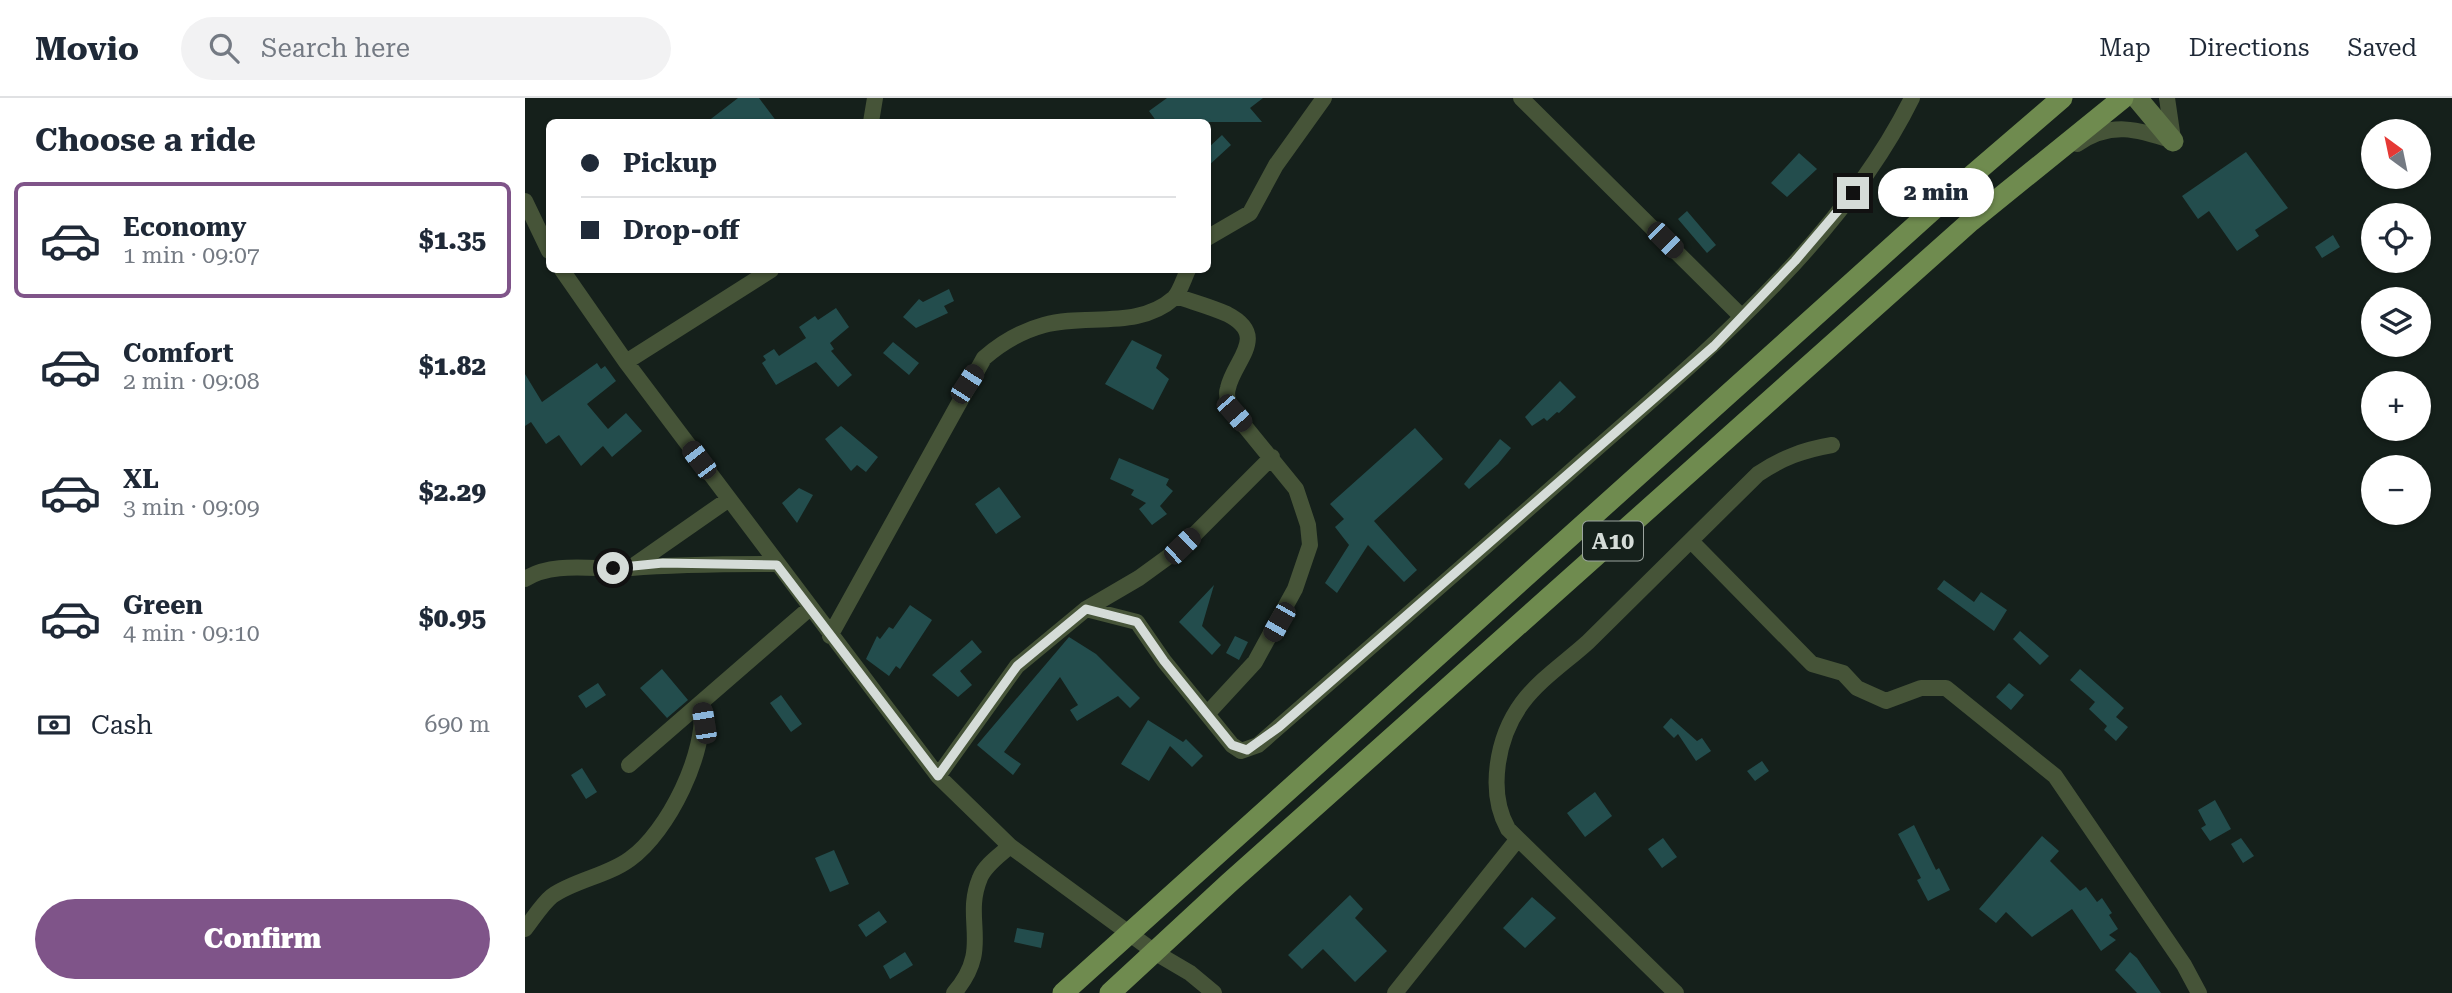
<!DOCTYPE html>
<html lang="en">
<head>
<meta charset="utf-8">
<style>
  :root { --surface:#fff; --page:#f2f2f3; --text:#1f2937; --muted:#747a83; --line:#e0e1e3; --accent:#7f5489 }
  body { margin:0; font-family:"Roboto Serif",serif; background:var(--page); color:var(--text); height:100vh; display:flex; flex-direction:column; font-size:26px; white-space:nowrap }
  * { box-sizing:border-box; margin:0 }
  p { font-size:23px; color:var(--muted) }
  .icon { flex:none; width:38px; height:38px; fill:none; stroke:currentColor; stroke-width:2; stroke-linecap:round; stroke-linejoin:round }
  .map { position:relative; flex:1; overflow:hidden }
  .sheet { display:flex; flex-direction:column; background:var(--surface); width:525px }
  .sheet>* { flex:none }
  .banner { position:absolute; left:21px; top:21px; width:665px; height:154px; border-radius:10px; box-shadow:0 2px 5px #0004; display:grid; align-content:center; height:154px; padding:0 35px; background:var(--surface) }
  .needle { width:46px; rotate:327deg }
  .fabs { position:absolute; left:1836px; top:21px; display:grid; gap:14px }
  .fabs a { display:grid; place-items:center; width:70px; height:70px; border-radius:50%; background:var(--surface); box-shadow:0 2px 5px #0004; font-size:35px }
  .end { position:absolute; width:32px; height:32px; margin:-16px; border:9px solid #d5dcd8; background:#111; box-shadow:0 0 0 4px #111 }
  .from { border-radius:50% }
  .bubble { position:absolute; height:49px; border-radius:24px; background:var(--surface); box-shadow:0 2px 5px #0004; font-size:23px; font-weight:800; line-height:49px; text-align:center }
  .car { position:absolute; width:21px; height:42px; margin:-21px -10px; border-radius:9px; box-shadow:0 0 5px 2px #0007; background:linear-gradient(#222 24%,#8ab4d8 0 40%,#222 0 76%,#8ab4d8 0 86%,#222 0) }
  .banner b { display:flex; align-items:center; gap:24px; height:66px; font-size:26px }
  .banner b+b { border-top:2px solid var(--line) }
  .banner i { width:18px; height:18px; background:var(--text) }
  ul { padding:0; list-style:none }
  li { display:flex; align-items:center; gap:21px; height:116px; margin:0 14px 10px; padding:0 21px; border:4px solid transparent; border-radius:10px }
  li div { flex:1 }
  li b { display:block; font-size:26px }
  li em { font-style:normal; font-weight:800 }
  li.active { border-color:var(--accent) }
  li>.icon { width:63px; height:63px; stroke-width:1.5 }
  h2 { padding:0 35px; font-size:32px; line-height:84px }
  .pay { display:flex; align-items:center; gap:18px; height:77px; padding:0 35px; font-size:26px }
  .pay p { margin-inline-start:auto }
  .action { display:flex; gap:14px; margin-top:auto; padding:14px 35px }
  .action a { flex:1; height:80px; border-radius:42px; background:var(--accent); color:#fff; font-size:28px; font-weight:800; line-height:80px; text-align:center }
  header { display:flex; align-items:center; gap:42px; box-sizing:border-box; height:98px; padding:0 35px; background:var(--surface); border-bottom:2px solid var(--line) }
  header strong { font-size:33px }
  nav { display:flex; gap:38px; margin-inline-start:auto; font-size:24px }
  .search { width:490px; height:63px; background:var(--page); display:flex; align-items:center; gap:18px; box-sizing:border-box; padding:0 24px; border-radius:38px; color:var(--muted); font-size:26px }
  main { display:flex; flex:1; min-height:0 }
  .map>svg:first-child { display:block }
</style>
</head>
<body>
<header>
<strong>Movio</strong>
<div class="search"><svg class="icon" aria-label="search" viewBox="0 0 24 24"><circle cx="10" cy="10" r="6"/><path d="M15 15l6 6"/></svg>Search here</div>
<nav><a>Map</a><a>Directions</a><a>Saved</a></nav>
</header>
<main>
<section class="sheet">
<h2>Choose a ride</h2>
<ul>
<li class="active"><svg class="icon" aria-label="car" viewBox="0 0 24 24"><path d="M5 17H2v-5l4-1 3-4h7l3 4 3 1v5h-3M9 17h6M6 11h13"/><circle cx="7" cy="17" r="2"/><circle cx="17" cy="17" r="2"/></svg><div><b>Economy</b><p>1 min · 09:07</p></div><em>$1.35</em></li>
<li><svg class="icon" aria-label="car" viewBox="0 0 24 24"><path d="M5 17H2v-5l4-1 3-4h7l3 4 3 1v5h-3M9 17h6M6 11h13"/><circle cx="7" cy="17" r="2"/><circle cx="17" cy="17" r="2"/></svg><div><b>Comfort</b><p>2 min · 09:08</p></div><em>$1.82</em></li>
<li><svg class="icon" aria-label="car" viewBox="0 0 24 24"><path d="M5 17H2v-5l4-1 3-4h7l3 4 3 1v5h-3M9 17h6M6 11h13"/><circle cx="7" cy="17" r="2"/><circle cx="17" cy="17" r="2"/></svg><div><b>XL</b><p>3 min · 09:09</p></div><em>$2.29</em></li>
<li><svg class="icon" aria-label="car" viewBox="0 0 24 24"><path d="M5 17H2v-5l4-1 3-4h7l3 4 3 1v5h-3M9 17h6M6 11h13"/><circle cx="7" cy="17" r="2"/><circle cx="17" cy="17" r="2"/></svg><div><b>Green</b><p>4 min · 09:10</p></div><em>$0.95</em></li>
</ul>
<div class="pay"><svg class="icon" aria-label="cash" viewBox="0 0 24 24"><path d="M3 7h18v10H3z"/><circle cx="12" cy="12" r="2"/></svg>Cash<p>690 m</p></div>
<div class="action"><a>Confirm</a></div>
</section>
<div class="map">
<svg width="1927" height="895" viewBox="0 0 1927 895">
  <rect width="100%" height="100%" fill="#15201b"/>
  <path fill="#234d4d" d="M 213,0 L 234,0 L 252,24 L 182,24 Z
    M 642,0 L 738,0 L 725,10 L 737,24 L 632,24 L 624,13 Z
    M 697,37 L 706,47 L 682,69 L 682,51 Z
    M 1721,54 L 1763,110 L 1730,132 L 1734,138 L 1712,153 L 1684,113 L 1673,121 L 1657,98 Z
    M 1274,55 L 1292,71 L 1262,99 L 1246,85 Z
    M 1162,113 L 1191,147 L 1182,155 L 1153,121 Z
    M 1808,137 L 1815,149 L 1797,160 L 1790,149 Z
    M 424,191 L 429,203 L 419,208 L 423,215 L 391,230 L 378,219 L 394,201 L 398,204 Z
    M 311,210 L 324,229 L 305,245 L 309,251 L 306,253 L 327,277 L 313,289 L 291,264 L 251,287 L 237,265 L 241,262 L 238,258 L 249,251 L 254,258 L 281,240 L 274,229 L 290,218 L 293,222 Z
    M 607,242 L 637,257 L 631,270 L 644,281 L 628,312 L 580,286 Z
    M 368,244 L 394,265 L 384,277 L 358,255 Z
    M 72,265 L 76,271 L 80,268 L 91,283 L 62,306 L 83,331 L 101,315 L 117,333 L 87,359 L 78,348 L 56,368 L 34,337 L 21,346 L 6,324 L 0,328 L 0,276 L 17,304 Z
    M 1035,283 L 1051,299 L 1034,315 L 1032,314 L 1022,323 L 1019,320 L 1007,328 L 1000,319 Z
    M 316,328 L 353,359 L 341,374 L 332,367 L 326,373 L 300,341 Z
    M 890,330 L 918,361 L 849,423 L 892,472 L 879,484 L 843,447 L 812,495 L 800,485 L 824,447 L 810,429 L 819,421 L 805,406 Z
    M 975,341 L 986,350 L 973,366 L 944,391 L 939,386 Z
    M 594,360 L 644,381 L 641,387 L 648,393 L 635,408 L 642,416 L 627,427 L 614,411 L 621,405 L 606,397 L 609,392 L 585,381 Z
    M 474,389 L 496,419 L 471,436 L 450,406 Z
    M 274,390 L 288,397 L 272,425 L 257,405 Z
    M 1419,482 L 1449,504 L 1456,494 L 1482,512 L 1469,533 L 1412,491 Z
    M 689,487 L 677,528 L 696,547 L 687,557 L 654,524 Z
    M 385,507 L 407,522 L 375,571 L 371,568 L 364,578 L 341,561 L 352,538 L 355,541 L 364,529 L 368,531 Z
    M 1495,533 L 1524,558 L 1515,567 L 1488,541 Z
    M 710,538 L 723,544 L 714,562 L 701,555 Z
    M 544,539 L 571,556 L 615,600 L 605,610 L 593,598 L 552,623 L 545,612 L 553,607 L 535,579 L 479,654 L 496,666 L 488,677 L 452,647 Z
    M 447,542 L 457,554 L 435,573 L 447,587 L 433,599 L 407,577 Z
    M 137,571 L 163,602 L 142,620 L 115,590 Z
    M 1555,571 L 1599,610 L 1591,619 L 1603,629 L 1591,643 L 1579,632 L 1582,628 L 1564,611 L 1570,604 L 1545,582 Z
    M 73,585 L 81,597 L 61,610 L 53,598 Z
    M 1484,585 L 1499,597 L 1486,612 L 1471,599 Z
    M 256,597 L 277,626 L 266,634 L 245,605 Z
    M 1146,620 L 1172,643 L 1177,640 L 1186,653 L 1171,663 L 1153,636 L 1149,640 L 1138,629 Z
    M 623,622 L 658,644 L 661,641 L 678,658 L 667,669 L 645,648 L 624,683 L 596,666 Z
    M 1237,663 L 1244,673 L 1230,683 L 1222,673 Z
    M 57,670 L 72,694 L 61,701 L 46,677 Z
    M 1070,694 L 1087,718 L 1060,739 L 1042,715 Z
    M 1690,702 L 1706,731 L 1685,743 L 1676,730 L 1681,727 L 1673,712 Z
    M 1389,727 L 1411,772 L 1414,770 L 1425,792 L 1403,803 L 1392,782 L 1396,780 L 1373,736 Z
    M 1517,738 L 1534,753 L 1525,763 L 1555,793 L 1561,789 L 1572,804 L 1577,800 L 1587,815 L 1584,817 L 1593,831 L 1584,837 L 1591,842 L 1576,853 L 1547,811 L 1507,839 L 1481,814 L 1471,825 L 1454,811 Z
    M 1138,740 L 1152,759 L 1137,770 L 1123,751 Z
    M 1716,740 L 1729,758 L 1718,765 L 1706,746 Z
    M 309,752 L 324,786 L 305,794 L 290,760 Z
    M 825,797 L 838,811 L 830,820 L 862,853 L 830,884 L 798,851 L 777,871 L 763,857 Z
    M 1007,799 L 1031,820 L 1000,850 L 978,830 Z
    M 354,813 L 362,824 L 341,839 L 333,827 Z
    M 492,830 L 519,835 L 516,850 L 489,844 Z
    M 380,854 L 388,867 L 365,881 L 358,868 Z
    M 1605,854 L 1612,860 L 1636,895 L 1612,895 L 1590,872 Z"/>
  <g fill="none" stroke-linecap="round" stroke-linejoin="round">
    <path stroke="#465438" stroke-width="16" d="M 996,0 L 1216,218
      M 1642,0 L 1648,41
      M 346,24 L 350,0
      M 1552,46 C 1586,23 1612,31 1648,43
      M 0,103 L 24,153
      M 682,140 L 725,115 L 751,67 L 799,0
      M 37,172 L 101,264 L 413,678 L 485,748 L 631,855 L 665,875 L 689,895
      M 651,198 C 668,204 687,209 702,216 C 745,238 709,262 703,290 C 700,299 705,307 709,315 L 771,391 L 783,427 L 785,447 L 770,491 L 730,564 L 682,616
      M 101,264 L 246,172
      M 1166,443 L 1287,566 L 1318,575 L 1332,590 L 1361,603 L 1396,590 L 1421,590 L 1530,678 L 1659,867 L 1674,895
      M 108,468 L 204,401
      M 0,481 C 30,462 73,473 106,470 C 155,466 203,466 252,466
      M 561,511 L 612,524 L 639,563 L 707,647 L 716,653 L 733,647 C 843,551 954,455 1063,358 C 1180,255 1317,142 1387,0
      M 305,538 L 459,260 C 476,245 497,233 519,227 C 561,215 613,232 649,200 C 655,194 659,180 663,172
      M 104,667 L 285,510
      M 413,678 L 492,568 L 561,511 L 614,480 L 658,448 L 747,359
      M 0,831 C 8,821 17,806 27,798 C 50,782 82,778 105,761 C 143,734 183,653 176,607
      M 429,895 C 468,850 437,823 455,780 C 460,767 475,757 485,748
      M 870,895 L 992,742
      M 1151,895 L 983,731 C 962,694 972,639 997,605 C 1015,581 1041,564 1063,544 C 1120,488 1177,432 1233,376 C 1257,360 1278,352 1307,347"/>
    <path stroke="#5d7345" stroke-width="21" d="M 1612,0 L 1648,43"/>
    <path stroke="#6f8b4f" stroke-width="21" d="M 538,895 L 1430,92 L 1537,0
      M 585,895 L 704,785 L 1446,123 L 1598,0"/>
  </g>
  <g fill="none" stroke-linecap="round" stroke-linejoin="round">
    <path stroke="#d5dcd8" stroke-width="9" d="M 88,470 L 138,465 L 252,467 L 413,678 L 492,568 L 561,511 L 612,524 L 639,563 L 707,647 L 722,652 L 754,629 L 1189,248 L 1270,163 L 1328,95"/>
  </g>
  <g text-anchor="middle" stroke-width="7" stroke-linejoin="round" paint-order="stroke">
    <rect fill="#15201b" stroke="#9ba49f" stroke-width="2" x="1058" y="423.5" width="60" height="39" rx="5"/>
    <g font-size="23" font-weight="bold" fill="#d5dcd8">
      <text x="1088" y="451">A10</text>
    </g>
  </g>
</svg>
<div class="fabs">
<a><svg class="needle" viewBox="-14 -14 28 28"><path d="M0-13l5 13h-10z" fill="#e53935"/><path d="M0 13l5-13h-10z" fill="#747a83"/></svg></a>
<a><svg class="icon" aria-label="locate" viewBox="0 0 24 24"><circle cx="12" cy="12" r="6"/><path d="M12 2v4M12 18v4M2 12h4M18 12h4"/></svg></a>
<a><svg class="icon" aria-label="layers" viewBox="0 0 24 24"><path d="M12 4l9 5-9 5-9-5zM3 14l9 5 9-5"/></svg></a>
<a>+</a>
<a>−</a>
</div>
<i class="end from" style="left:88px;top:470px"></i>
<i class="end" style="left:1328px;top:95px"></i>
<div class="bubble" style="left:1353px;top:70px;width:116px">2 min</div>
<i class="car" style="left:1140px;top:142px;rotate:135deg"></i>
<i class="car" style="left:442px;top:286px;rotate:33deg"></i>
<i class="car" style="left:709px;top:315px;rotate:139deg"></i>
<i class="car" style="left:174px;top:362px;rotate:323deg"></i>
<i class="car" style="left:657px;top:448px;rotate:46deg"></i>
<i class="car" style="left:754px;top:524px;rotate:210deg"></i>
<i class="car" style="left:179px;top:625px;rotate:351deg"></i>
<div class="banner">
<b><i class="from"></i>Pickup</b>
<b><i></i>Drop-off</b>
</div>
</div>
</main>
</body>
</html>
